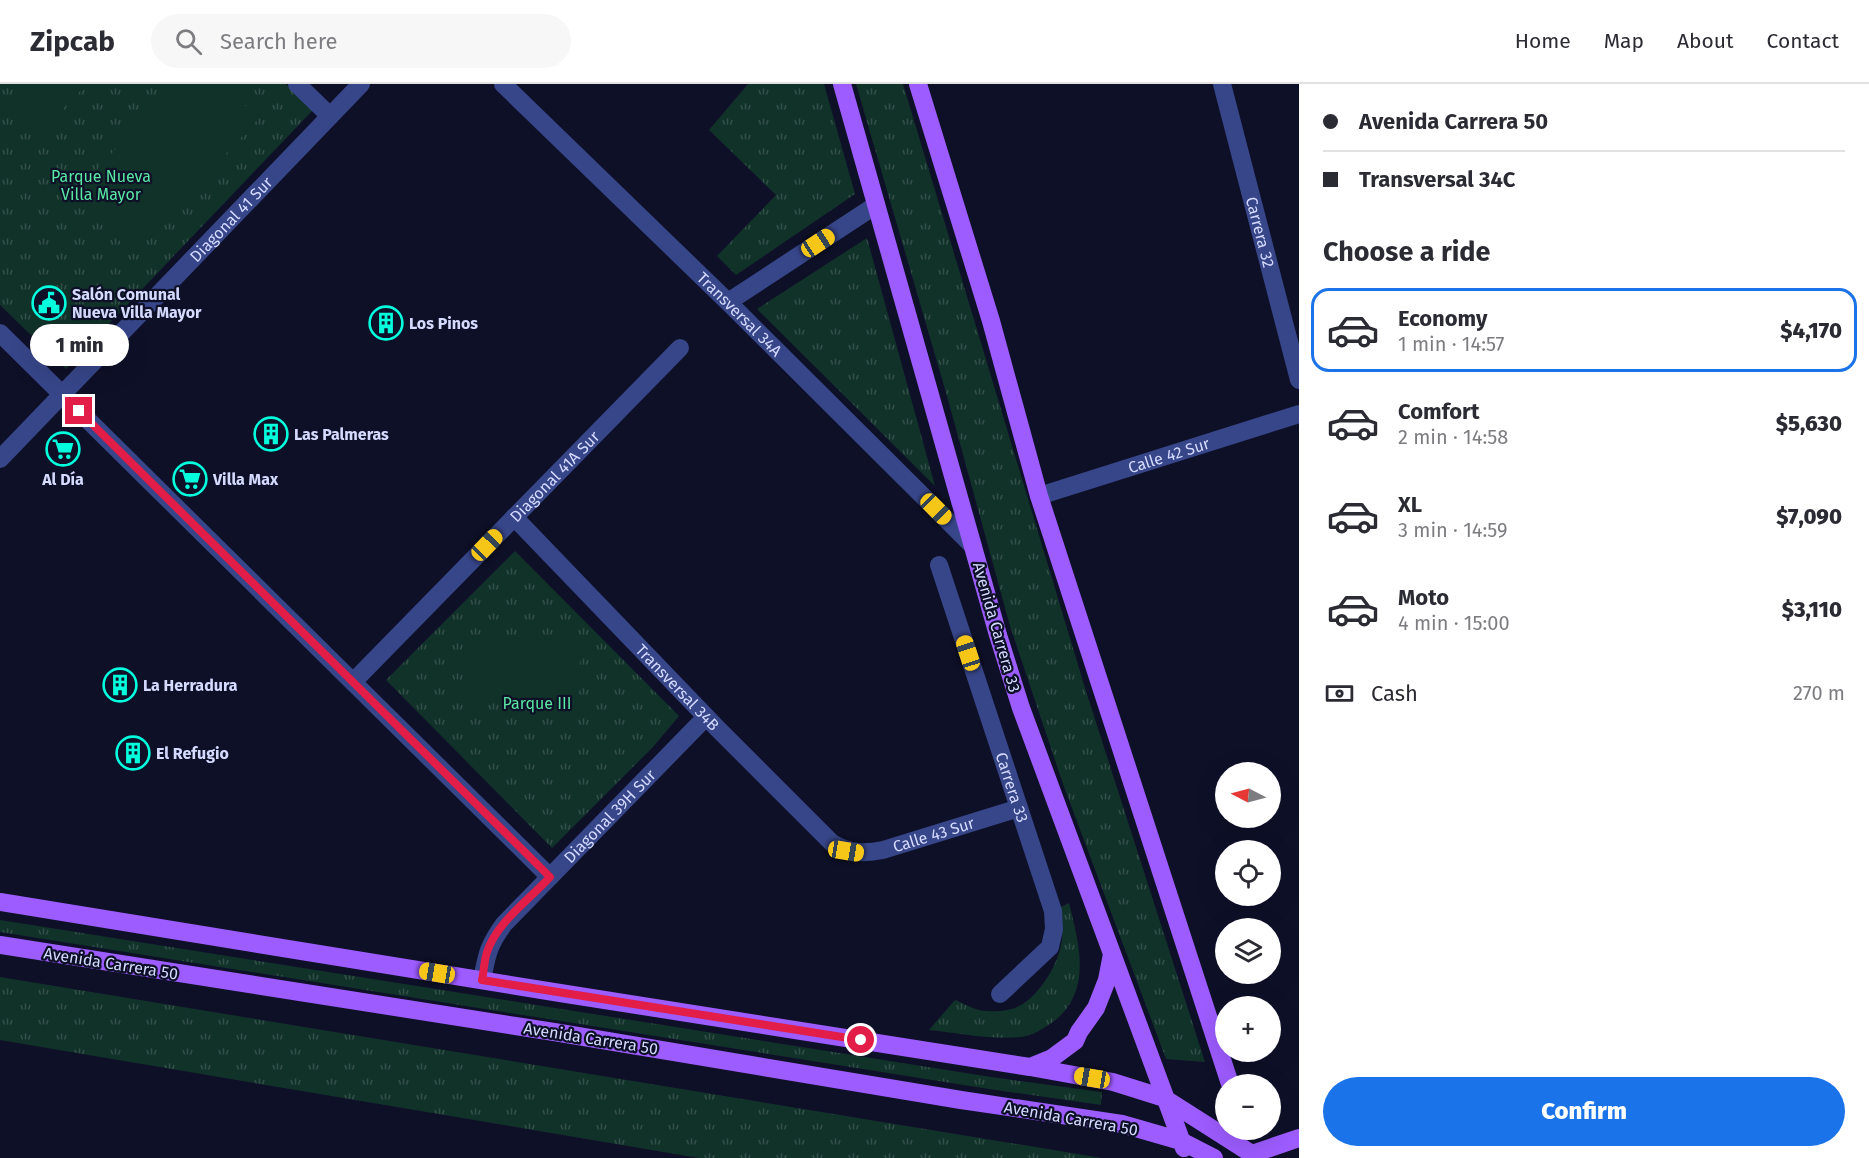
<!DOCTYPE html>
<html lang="en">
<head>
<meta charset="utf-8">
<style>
  :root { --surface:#fff; --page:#f7f7f7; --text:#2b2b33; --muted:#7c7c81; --line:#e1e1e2; --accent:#1a73e8 }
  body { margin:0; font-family:"Fira Sans",sans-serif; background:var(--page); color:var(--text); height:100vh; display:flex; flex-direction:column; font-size:22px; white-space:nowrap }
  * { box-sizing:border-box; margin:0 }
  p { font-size:20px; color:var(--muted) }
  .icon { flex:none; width:33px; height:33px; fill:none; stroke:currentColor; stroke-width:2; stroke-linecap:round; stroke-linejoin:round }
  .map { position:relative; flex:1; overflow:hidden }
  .side { display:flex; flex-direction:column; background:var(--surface); width:570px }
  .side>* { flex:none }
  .hud { display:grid; align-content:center; height:132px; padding:0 24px; background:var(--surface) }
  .needle { width:39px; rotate:276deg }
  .controls { position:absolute; left:1215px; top:678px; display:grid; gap:12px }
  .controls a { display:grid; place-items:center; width:66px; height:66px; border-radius:50%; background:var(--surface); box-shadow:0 6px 24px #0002; font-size:30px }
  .end { position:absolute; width:27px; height:27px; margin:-14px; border:8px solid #e11d48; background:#fff; box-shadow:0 0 0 3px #fff }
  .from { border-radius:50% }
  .bubble { position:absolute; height:42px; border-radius:21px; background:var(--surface); box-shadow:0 6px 24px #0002; font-size:20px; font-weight:800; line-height:42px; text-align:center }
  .car { position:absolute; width:18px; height:36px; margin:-18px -9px; border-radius:8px; box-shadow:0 0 4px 2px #0007; background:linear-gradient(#f5c518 24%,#345 0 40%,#f5c518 0 76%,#345 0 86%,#f5c518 0) }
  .hud b { display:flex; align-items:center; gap:21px; height:57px; font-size:22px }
  .hud b+b { border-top:2px solid var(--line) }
  .hud i { width:15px; height:15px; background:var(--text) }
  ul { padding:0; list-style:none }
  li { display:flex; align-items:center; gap:18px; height:84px; margin:0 12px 9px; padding:0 12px; border:3px solid transparent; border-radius:18px }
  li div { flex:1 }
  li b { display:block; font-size:22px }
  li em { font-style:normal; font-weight:800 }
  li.active { border-color:var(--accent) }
  li>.icon { width:54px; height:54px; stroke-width:1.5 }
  h2 { padding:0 24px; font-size:27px; line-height:72px }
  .pay { display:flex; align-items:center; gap:15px; height:66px; padding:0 24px; font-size:22px }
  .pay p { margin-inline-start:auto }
  .cta { display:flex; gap:12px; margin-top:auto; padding:12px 24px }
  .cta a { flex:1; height:69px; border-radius:36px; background:var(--accent); color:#fff; font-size:24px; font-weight:800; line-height:69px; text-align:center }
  header { display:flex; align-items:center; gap:36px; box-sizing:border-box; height:84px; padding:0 30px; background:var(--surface); border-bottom:2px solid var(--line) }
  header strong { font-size:28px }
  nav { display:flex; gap:33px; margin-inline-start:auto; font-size:21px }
  .search { width:420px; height:54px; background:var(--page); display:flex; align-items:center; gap:15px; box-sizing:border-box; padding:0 21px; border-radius:33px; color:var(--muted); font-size:22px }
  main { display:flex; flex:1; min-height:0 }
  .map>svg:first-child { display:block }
</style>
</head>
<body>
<header>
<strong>Zipcab</strong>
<div class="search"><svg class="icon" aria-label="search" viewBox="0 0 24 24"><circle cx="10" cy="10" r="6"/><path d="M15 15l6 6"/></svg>Search here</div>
<nav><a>Home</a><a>Map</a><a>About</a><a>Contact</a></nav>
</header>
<main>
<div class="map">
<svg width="1299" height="1074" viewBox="0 0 1299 1074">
  <defs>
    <pattern id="grass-tufts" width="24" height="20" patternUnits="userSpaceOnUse" patternTransform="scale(1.5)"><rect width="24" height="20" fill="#113229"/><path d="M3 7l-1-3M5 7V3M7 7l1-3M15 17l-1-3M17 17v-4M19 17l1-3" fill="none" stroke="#334f49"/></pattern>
  </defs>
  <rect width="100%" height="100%" fill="#0e1028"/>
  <path fill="url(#grass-tufts)" d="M 0,0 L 286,0 L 313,26 L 66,285 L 0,221 Z
    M 748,0 L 824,0 L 855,110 L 736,191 L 717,172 L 776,111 L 709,46 Z
    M 856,0 L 903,0 L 1085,604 L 1205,978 L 1166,975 L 1063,700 L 1010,542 L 947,312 Z
    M 867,154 L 935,402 L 757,225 Z
    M 515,467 L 679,632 L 653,663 L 552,764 L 386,596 Z
    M 1069,819 C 1079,860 1093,907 1053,938 C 1044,944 1032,952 1021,953 C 990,956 959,949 929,946 L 955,916 C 965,920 976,927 986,927 C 996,928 1010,927 1019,922 C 1039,913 1062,875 1062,853 C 1062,844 1059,834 1057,825 Z
    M 0,836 L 991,993 L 1102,1008 L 1101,1021 L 989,1005 L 0,848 Z
    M 0,893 L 1102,1074 L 699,1074 L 0,956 Z"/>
  <path fill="#113229" d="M 37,0 L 87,0 L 42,46 L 16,21 Z
    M 175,0 L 223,0 L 259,34 L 134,170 L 72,113 Z
    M 464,554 L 580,556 L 579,620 L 463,618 Z"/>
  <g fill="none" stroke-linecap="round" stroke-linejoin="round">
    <g stroke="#374689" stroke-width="18">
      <path d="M 297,0 L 330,32"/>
      <path id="s1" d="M 503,0 L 728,218 L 973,462"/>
      <path id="s2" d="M 1222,0 L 1299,296"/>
      <path d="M 728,218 L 876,121"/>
      <path d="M 0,249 L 550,793"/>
      <path id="s3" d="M 0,375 L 361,0"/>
      <path id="s4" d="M 1039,412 L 1299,330"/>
      <path id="s5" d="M 514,433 L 717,644 L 832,759 C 850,769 863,770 883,766 L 1019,724"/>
      <path id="s6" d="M 939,481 L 1053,827 L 1054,845 L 1050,863 L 1000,910"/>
      <path id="s7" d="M 353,598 L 680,264"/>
      <path id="s8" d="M 482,896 C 487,870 488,862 504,840 L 706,633"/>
    </g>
    <path stroke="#9d5cff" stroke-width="18" d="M 842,0 L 998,551 L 1021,624 L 1184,1064
      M 918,0 L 991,237 L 1039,412 L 1230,1000
      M 0,818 L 560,909 L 1030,983 L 1113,998 L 1164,1014 L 1252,1070
      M 0,861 L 554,948 L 961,1016 L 1122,1040 L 1181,1057 L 1214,1074
      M 1030,983 L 1052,974 L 1075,957 L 1079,948 L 1096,924 L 1107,896 L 1112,870
      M 1252,1070 L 1299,1054"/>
  </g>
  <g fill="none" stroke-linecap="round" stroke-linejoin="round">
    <path stroke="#e11d48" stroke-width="8" d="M 79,327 L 550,793 C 529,816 497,838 487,868 C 484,877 484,887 482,896 L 861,956"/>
  </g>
  <defs>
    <symbol id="civic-ring" viewBox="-11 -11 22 22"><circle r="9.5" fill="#0e1028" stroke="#01ffde" stroke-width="1.5"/><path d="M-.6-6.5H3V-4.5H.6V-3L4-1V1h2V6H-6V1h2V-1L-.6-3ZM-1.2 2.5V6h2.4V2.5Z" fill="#01ffde"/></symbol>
    <symbol id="building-ring" viewBox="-11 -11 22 22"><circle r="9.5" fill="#0e1028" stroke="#01ffde" stroke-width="1.5"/><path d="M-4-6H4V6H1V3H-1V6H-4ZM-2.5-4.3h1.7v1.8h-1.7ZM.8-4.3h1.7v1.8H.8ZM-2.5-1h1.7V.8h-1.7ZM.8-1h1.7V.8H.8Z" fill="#01ffde"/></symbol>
    <symbol id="supermarket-ring" viewBox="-11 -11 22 22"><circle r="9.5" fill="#0e1028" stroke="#01ffde" stroke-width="1.5"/><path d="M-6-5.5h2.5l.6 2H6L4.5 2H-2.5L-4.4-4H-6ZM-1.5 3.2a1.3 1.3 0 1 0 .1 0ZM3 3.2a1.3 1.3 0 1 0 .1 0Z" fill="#01ffde"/></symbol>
  </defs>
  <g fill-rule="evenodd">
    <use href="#civic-ring" x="30" y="200" width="38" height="38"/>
    <use href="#building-ring" x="367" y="220" width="38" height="38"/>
    <use href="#building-ring" x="252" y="331" width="38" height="38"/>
    <use href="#supermarket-ring" x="44" y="346" width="38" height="38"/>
    <use href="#supermarket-ring" x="171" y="376" width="38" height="38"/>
    <use href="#building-ring" x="101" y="582" width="38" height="38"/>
    <use href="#building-ring" x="114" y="650" width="38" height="38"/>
  </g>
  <g text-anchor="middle" stroke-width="4.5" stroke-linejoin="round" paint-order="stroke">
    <g font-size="16" fill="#59e7a3" stroke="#0e1028">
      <text x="101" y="98">Parque Nueva<tspan x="101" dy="18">Villa Mayor</tspan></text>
      <text x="537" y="625">Parque III</text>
    </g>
    <g font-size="16" fill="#d5daff" stroke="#0e1028">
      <text dy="6" stroke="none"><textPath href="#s3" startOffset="333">Diagonal 41 Sur</textPath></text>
      <text dy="6" stroke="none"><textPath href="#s2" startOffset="153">Carrera 32</textPath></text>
      <text dy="6" stroke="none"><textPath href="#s1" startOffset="330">Transversal 34A</textPath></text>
      <text dy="6" stroke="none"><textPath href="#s4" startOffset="136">Calle 42 Sur</textPath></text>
      <text dy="6" stroke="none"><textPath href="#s7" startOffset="288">Diagonal 41A Sur</textPath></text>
      <text transform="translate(997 543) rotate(74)" y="6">Avenida Carrera 33</text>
      <text dy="6" stroke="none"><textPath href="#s5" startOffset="236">Transversal 34B</textPath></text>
      <text dy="6" stroke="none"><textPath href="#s6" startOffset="234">Carrera 33</textPath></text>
      <text dy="6" stroke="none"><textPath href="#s8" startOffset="212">Diagonal 39H Sur</textPath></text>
      <text dy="6" stroke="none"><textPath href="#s5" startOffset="561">Calle 43 Sur</textPath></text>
      <text transform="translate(111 879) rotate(9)" y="6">Avenida Carrera 50</text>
      <text transform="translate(591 954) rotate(9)" y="6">Avenida Carrera 50</text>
      <text transform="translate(1071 1034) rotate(10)" y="6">Avenida Carrera 50</text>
    </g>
    <g font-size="16" font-weight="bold" fill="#d5daff" stroke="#0e1028" text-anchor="start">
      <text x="72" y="216">Salón Comunal<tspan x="72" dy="18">Nueva Villa Mayor</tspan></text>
      <text x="409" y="245">Los Pinos</text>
      <text x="294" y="356">Las Palmeras</text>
      <text x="63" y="401" text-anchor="middle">Al Día</text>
      <text x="213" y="401">Villa Max</text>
      <text x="143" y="607">La Herradura</text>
      <text x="156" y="675">El Refugio</text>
    </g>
  </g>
</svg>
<div class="controls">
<a><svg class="needle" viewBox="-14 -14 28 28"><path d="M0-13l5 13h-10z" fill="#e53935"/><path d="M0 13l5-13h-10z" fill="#7c7c81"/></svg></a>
<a><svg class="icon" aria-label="locate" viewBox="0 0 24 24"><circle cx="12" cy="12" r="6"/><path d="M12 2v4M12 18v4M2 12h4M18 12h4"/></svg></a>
<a><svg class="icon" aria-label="layers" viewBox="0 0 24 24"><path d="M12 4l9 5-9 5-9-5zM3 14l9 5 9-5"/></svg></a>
<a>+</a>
<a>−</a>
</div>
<i class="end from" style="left:861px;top:956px"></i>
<i class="end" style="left:79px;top:327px"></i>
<div class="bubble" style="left:30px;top:240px;width:99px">1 min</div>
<i class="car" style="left:818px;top:159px;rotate:57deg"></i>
<i class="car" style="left:936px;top:425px;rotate:135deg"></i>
<i class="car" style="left:487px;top:461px;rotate:44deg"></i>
<i class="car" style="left:968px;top:569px;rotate:342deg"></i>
<i class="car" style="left:846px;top:767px;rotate:99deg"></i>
<i class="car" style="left:437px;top:889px;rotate:279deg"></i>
<i class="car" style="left:1092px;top:994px;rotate:280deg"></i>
</div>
<section class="side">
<div class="hud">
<b><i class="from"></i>Avenida Carrera 50</b>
<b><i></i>Transversal 34C</b>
</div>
<h2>Choose a ride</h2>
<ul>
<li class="active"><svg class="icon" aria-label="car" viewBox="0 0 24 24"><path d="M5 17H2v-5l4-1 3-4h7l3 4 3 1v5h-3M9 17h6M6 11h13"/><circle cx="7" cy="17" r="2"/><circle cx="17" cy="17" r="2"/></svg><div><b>Economy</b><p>1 min · 14:57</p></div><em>$4,170</em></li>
<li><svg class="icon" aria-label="car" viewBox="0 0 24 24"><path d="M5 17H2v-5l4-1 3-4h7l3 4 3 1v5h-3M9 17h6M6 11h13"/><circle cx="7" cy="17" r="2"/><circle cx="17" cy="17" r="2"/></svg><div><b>Comfort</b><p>2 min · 14:58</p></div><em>$5,630</em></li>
<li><svg class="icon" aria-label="car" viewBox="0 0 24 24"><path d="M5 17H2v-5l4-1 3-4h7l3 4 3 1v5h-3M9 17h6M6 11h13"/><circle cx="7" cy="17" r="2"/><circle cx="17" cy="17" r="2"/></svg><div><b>XL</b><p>3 min · 14:59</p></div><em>$7,090</em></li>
<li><svg class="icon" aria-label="car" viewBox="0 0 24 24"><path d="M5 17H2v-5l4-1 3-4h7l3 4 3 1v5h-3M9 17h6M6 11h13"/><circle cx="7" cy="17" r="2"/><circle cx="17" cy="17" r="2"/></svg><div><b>Moto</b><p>4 min · 15:00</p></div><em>$3,110</em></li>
</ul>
<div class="pay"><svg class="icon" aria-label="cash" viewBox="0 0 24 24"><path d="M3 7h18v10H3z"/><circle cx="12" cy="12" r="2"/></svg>Cash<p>270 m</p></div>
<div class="cta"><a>Confirm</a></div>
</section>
</main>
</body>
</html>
